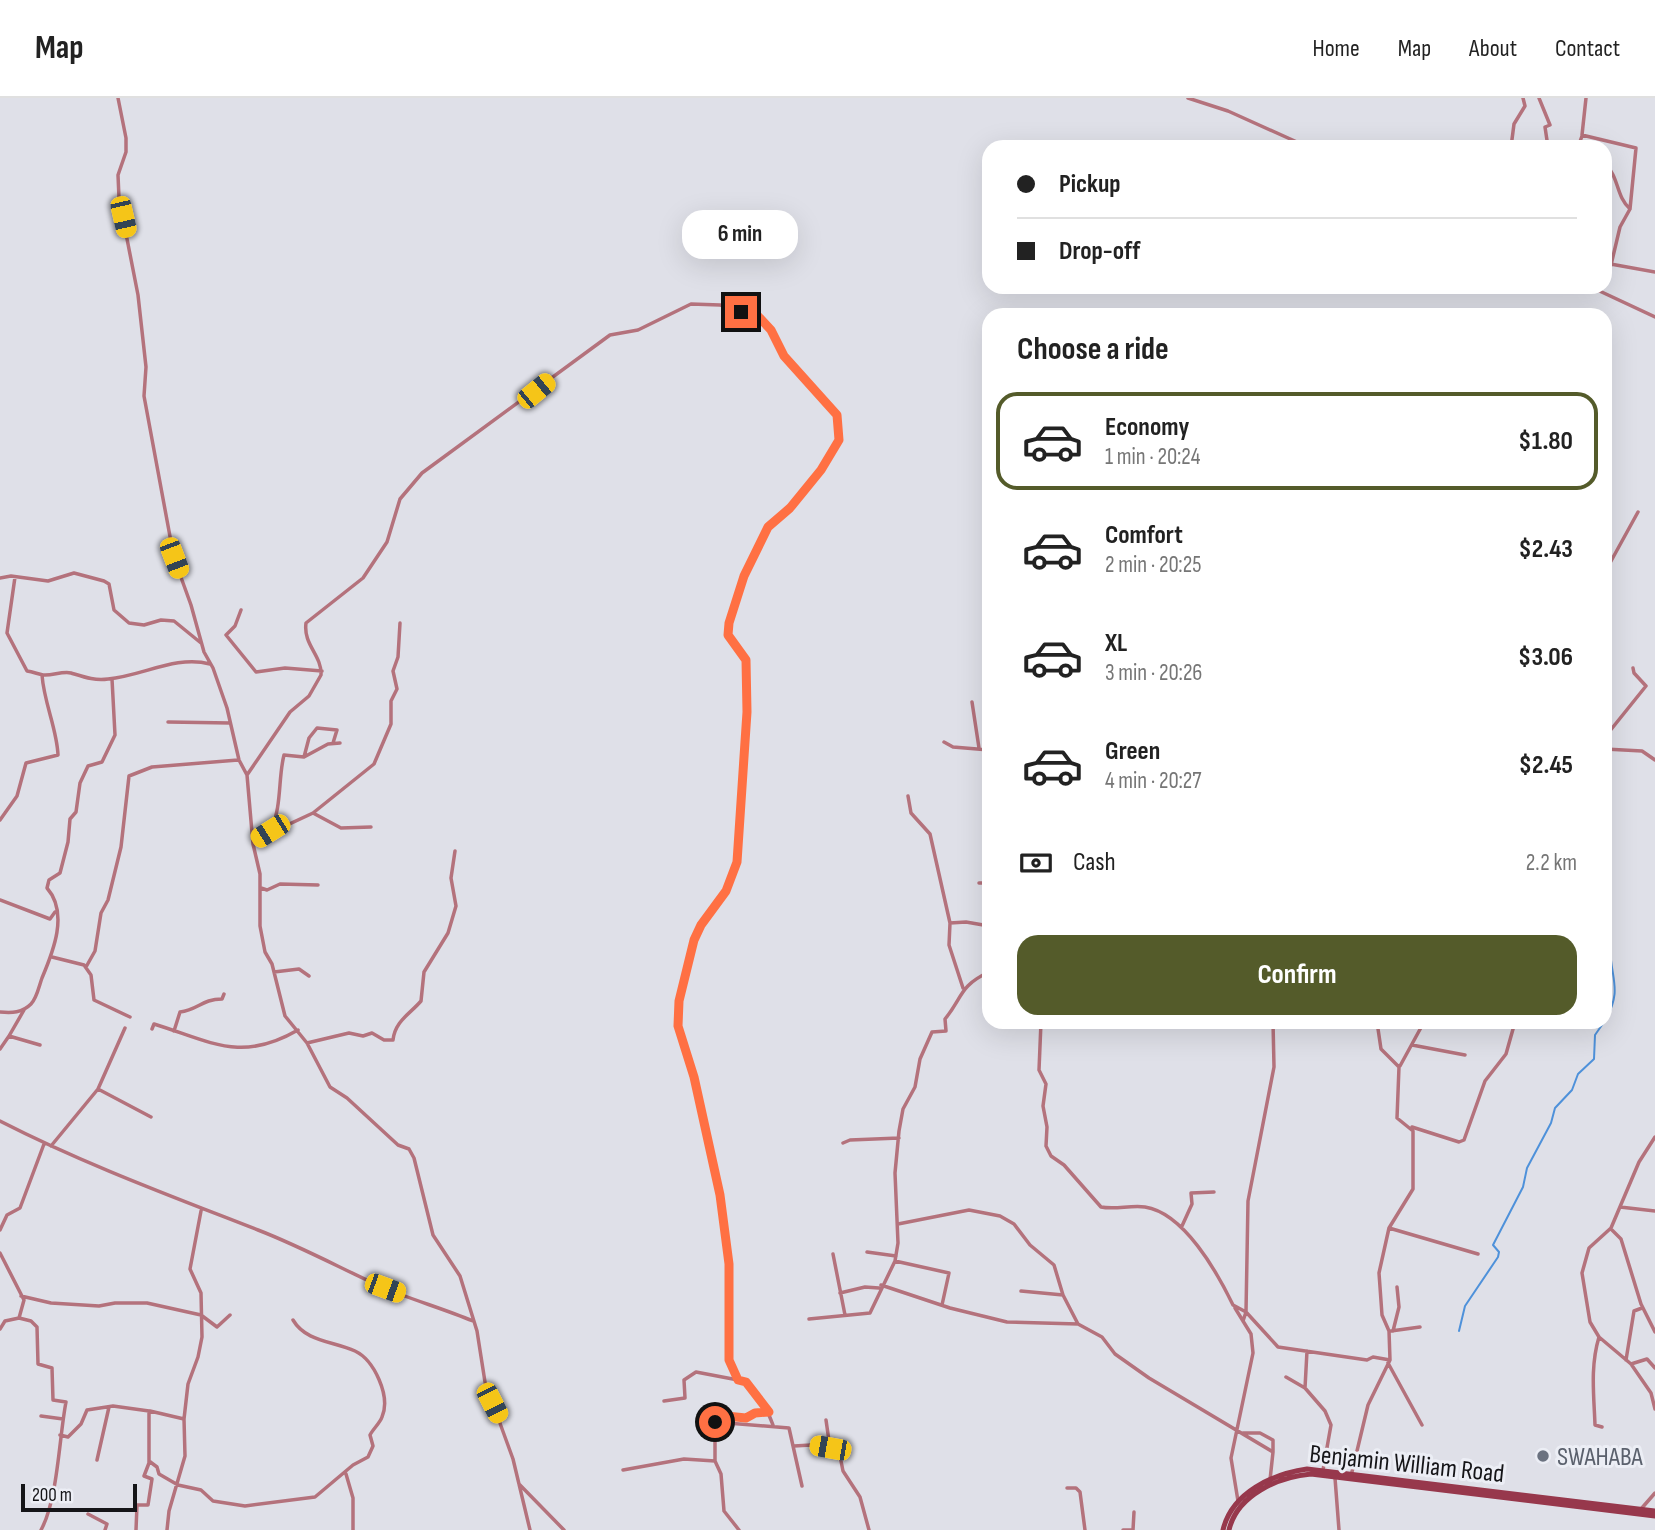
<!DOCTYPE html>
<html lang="en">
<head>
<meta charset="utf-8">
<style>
  :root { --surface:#fff; --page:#f6f6f6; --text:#222; --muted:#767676; --line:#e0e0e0; --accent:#545b2a }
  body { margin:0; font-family:"Sofia Sans Condensed",sans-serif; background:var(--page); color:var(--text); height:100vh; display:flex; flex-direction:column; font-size:26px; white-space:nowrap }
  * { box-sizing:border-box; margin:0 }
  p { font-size:23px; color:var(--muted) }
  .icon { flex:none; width:38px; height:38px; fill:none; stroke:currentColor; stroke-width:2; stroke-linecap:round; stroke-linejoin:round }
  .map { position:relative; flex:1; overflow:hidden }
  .side { position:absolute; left:982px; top:210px; width:630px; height:721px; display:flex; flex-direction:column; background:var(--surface); border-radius:21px; box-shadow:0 7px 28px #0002 }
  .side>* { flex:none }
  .banner { position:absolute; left:982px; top:42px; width:630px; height:154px; border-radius:21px; box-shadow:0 7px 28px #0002; display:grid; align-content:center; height:154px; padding:0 35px; background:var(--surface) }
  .scale { position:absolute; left:21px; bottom:18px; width:116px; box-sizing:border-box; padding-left:7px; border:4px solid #151518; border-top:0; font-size:19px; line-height:24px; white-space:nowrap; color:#151518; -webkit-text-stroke:5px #eceef5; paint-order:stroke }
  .end { position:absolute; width:32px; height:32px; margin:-16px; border:9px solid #ff7043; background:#111; box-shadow:0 0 0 4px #111 }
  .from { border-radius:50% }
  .bubble { position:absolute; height:49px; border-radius:21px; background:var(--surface); box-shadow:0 7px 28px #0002; font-size:23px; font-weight:700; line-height:49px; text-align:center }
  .car { position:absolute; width:21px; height:42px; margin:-21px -10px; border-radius:9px; box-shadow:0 0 5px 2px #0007; background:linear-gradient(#f5c518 24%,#345 0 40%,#f5c518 0 76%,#345 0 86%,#f5c518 0) }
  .banner b { display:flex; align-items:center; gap:24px; height:66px; font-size:26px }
  .banner b+b { border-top:2px solid var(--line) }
  .banner i { width:18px; height:18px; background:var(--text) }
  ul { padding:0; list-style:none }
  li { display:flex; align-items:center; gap:21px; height:98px; margin:0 14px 10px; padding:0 21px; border:4px solid transparent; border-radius:21px }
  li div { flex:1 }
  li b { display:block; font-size:26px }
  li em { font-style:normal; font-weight:700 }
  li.active { border-color:var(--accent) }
  li>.icon { width:63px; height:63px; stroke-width:1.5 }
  h2 { padding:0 35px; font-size:32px; line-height:84px }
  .pay { display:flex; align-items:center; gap:18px; height:77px; padding:0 35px; font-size:26px }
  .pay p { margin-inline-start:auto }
  .action { display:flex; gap:14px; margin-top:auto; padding:14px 35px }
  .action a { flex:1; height:80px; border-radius:21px; background:var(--accent); color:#fff; font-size:28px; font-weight:700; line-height:80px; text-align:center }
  header { display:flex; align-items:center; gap:42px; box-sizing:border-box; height:98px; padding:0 35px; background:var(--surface); border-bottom:2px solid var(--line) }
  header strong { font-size:33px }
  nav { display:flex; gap:38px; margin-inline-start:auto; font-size:24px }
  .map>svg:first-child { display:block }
</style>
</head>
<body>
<header>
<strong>Map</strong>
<nav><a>Home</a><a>Map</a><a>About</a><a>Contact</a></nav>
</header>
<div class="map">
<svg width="1655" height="1432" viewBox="0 0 1655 1432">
  <rect width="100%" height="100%" fill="#dfe0e8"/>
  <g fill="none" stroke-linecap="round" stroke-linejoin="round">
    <path stroke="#4e91da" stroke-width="2" d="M 1605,923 C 1622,892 1612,884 1610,852
      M 1459,1233 L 1465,1208 L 1498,1159 L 1499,1154 L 1493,1147 L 1523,1089 L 1527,1070 L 1551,1025 L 1555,1010 L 1572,992 L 1578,976 L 1594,961 L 1595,937 L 1604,924"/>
    <path stroke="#b4727c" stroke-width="3.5" d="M 118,0 L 126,40 L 126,54 L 118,77 L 119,100 L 138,197 L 146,269 L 144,298 L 174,460 L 191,507 L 204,554 L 213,570 L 227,610 L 239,662 L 247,677 L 253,746 L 260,776 L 260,828 L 265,854 L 272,866 L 285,918 L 307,945 L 330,989 L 347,1000 L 398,1047 L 409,1051 L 414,1060 L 433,1137 L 460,1178 L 477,1233 L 485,1284 L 513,1361 L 530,1432
      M 1188,0 L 1228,13 L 1308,49
      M 1539,0 L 1550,27 L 1545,29 L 1548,49
      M 1586,0 L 1582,37 L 1636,50 L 1630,111 L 1620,129 L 1611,167
      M 1511,49 L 1514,26 L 1525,8 L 1523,0
      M 1578,49 L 1582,38
      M 1605,66 C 1619,78 1616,99 1630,111
      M 1605,165 L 1655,174
      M 1591,189 L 1655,219
      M 1605,474 L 1638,414
      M 15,479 L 7,535 L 27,573 C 33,574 38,576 43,577 C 52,578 62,573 71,575 C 84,579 95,583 108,581 C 143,578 175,557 210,566
      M 0,480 L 11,478 L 48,483 L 74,475 L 104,483 L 109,486 L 114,512 L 129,525 L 144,527 L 161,522 L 174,523 L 201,545
      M 241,512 L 235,528 L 226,537 L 256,574 L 285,570 L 322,573
      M 972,604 L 979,650
      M 168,624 L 230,625
      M 1605,639 L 1646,588 L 1634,575 L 1633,570
      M 944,644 L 953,649 L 989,652
      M 1605,651 L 1642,653 L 1655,662
      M 304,659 L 328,646 L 340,645
      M 247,677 L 290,614 L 309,598 L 321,577 C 322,557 303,547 306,525 L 363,480 L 387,444 L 400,401 L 422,375 L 610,237 L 638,232 L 691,206 L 720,207 L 756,216 L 771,232 L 784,258 L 837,317 L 839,342 L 821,372 L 790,410 L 768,429 L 744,478 L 729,525 L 728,537 L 746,562 L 747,614 L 737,764 L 726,793 L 701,827 L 694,842 L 679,903 L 678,928 L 694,979 L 721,1097 L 729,1166 L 729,1262 L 738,1282 C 756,1288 767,1311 773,1327
      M 908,698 L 911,715 L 930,736 L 950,825 L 949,847 L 963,890
      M 313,715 L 341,730 L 371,729
      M 0,722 L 17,698 L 26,665 L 58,657 C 57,631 44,605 42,577
      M 271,731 C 282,709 278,680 284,657 L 304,659 L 309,640 L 317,630 L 337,632 L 333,645
      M 253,743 L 313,715 L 374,666 L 391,626 L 391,603 L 397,591 L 393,573 L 398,559 L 400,525
      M 979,785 L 989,785
      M 261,790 L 267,792 L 280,786 L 318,787
      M 0,802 L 50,821 L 55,814
      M 950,825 L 966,824 L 989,828
      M 52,859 L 84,867 L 91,877 L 94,902 L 130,919
      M 86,869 L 95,853 L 101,815 L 108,802 L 121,749 L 129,678 L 152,669 L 238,662
      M 274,874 L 299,871 L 309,878
      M 0,914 C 12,915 22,915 31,906 C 37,900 39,888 42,880 C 53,854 69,815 47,790 L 49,782 L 60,775 L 68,744 L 70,721 L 76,714 L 80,685 L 88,668 L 102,664 L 115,637 L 112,581
      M 1041,924 L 1039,972 L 1046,986 L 1043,1008 L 1047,1029 L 1046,1048 L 1051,1058 L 1064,1067 L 1101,1109 C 1115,1112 1130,1107 1145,1109 C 1184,1115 1217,1174 1233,1207 L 1246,1214 L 1243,1223
      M 1173,924 L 1208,924
      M 1222,924 L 1274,929
      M 1273,924 L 1274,969 L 1248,1103 L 1246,1214 L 1278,1249 L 1367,1262 L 1373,1259 L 1390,1262
      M 152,931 L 154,926 C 212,944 241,965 298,932
      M 174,933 L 180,914 C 198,912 202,901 222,901 L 224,896
      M 9,938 L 24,912
      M 307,945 L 349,935 L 363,938 L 372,935 L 384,942 L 393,942 C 395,923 410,916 421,903 L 424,874 L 448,835 L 456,808 L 451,780 L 455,753
      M 1412,947 L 1465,957
      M 0,951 L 9,938 L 40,947
      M 1400,968 L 1424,924
      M 98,991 L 125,930
      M 0,1023 C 84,1066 171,1098 258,1132 C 302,1149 342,1171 384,1190 C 413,1202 444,1211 473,1223
      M 1412,1029 L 1459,1044 L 1464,1042 L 1485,983 L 1506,956 L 1515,924
      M 1655,1039 L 1639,1064 L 1611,1130 L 1589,1150 L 1582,1175 L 1590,1224 L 1599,1239 L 1631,1266 L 1651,1295 L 1655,1311
      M 843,1045 L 850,1042 L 899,1040
      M 51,1048 L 98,991 L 151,1019
      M 1620,1109 L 1655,1113
      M 898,1126 L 969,1112 L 1000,1118 L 1014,1126 L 1030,1147 L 1054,1167 L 1063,1197 L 1078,1226
      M 1182,1128 L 1192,1106 L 1191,1095 L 1214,1094
      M 1389,1130 L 1478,1156
      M 1611,1131 L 1621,1141 L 1641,1206 L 1655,1234
      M 0,1132 L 7,1117 L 20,1110 L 44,1046
      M 867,1154 L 896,1158
      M 0,1155 L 24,1202 L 19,1220 L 5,1223 L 0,1231
      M 833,1156 L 845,1217
      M 895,1163 L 949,1175 L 942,1207
      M 881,1187 L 950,1210 L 1007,1224 L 1078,1226 L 1102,1239 L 1115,1256 L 1149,1280 L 1273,1354 L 1270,1382
      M 1021,1193 L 1063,1197
      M 840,1195 L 865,1189 L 879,1190
      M 21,1198 L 51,1205 L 99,1208 L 115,1205 L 147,1205 L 201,1217 L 217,1229 L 230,1217
      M 1235,1210 L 1251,1236 L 1253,1255 L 1231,1360 L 1238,1403
      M 19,1220 L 31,1223 L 37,1229 L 38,1266 L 52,1270 L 53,1302 L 66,1304 C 59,1340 58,1401 41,1432
      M 809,1221 L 870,1215 L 895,1163 L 898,1145 L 895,1075 L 899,1033 L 903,1011 L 915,989 L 920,961 L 932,934 L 946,933 L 945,921 C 963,899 959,888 989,874
      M 1391,1233 L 1420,1229
      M 1393,1233 L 1399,1209 L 1397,1189
      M 1599,1239 C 1590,1269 1594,1298 1595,1327 L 1602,1329
      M 1307,1253 L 1305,1290 L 1325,1313 L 1331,1327 L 1323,1372
      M 1626,1262 L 1634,1213 L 1642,1210
      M 1388,1265 L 1422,1327
      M 1631,1266 L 1647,1261 L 1655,1270
      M 1286,1279 L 1305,1290
      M 664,1303 L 685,1300 L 684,1282 L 696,1274 L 738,1282
      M 150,1313 L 184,1321 L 185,1358 L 169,1413 L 167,1432
      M 41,1318 L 63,1321
      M 184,1321 L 188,1286 L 198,1259 L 202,1239 L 201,1195 L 190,1171 L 201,1113
      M 826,1322 L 830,1350
      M 728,1325 L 726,1318 L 746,1320 L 755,1315 L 769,1314
      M 1243,1335 L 1260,1335 L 1273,1342 L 1273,1354
      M 60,1337 L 68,1339 L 81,1326 L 87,1312 L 113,1308 L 149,1313 L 149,1365 L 144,1378 L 152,1381 L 148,1407 L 137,1407 L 136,1432
      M 794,1348 L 811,1347 L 839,1353 L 843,1373 L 860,1399 L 869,1432
      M 97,1362 L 109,1309
      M 149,1363 L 157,1369 L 159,1376 L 178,1387 L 201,1392 L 213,1403 L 245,1408 L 315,1399 L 353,1367 L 368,1359 L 373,1348 L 370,1337 C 373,1331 380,1325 382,1319 C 391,1298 374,1262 355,1253 C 333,1243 306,1244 293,1222
      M 623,1372 L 684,1361 L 715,1363
      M 346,1376 L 353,1400 L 353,1432
      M 1351,1378 L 1368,1307 L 1390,1262 L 1389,1233 L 1382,1217 L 1379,1175 L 1389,1130 L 1413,1091 L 1413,1033 L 1397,1020 L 1399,969 L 1381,951 L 1377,924
      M 1335,1380 L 1339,1432
      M 519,1386 L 564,1432
      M 1067,1390 L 1076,1390 L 1080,1394 L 1085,1432
      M 1641,1411 L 1655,1395
      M 88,1416 L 107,1426 L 105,1432
      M 739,1432 L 724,1413 L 721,1376 L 715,1363 L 715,1324 L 789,1330 L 802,1388
      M 1123,1432 L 1132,1432
      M 1133,1432 L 1134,1414"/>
    <path stroke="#97384c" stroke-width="5" d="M 1223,1432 C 1232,1394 1273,1376 1307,1371 L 1655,1413
      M 1229,1432 C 1237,1397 1278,1379 1311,1376 L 1655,1418"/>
  </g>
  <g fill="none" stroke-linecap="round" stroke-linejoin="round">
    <path stroke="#ff7043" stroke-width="9" d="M 715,1324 L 727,1325 L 726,1318 L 746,1320 L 755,1315 L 769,1314 L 746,1284 L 738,1282 L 729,1262 L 729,1166 L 720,1097 L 694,979 L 678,928 L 679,903 L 694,842 L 701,827 L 726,793 L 737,764 L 747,614 L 746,562 L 728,537 L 729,525 L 744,478 L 768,429 L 790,410 L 821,372 L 839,342 L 837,317 L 784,258 L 771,232 L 756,216 L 741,214"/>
  </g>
  <circle fill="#6b7280" stroke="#eceef5" stroke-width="2.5" cx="1543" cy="1358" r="7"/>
  <g text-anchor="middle" stroke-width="6" stroke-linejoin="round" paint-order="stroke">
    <g font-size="26" fill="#5b616d" stroke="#eceef5" text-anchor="start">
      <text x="1557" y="1367">SWAHABA</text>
    </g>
    <g font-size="26" fill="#151518" stroke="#eceef5">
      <text transform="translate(1407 1365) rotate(6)" y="9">Benjamin William Road</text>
    </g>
  </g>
</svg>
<div class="scale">200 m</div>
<i class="end from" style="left:715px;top:1324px"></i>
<i class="end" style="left:741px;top:214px"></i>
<div class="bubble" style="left:682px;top:112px;width:116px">6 min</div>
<i class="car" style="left:123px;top:119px;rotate:167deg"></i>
<i class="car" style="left:536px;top:293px;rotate:51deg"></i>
<i class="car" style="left:174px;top:460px;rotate:159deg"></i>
<i class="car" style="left:270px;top:733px;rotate:238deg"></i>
<i class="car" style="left:385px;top:1190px;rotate:110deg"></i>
<i class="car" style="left:492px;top:1305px;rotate:153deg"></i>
<i class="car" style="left:830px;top:1350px;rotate:280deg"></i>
<div class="banner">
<b><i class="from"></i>Pickup</b>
<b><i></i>Drop-off</b>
</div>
<section class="side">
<h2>Choose a ride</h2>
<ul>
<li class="active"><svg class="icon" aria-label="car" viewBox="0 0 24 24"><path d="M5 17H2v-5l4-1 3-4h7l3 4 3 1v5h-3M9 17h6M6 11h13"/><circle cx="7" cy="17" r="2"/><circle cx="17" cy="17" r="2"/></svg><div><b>Economy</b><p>1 min · 20:24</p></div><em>$1.80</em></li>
<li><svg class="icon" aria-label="car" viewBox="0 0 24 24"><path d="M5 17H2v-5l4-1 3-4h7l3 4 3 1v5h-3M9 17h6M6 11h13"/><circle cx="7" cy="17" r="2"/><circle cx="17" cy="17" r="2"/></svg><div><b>Comfort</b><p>2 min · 20:25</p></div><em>$2.43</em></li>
<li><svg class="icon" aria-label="car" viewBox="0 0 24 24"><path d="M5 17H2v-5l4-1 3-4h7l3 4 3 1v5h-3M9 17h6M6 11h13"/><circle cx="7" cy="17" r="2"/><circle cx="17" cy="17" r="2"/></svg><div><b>XL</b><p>3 min · 20:26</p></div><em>$3.06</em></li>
<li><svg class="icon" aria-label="car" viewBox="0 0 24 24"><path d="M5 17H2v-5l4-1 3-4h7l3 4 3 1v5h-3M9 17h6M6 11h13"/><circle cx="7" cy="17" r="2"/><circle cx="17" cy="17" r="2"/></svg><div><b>Green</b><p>4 min · 20:27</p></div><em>$2.45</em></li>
</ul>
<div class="pay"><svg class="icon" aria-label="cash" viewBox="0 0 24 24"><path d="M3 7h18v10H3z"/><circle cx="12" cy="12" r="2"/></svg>Cash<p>2.2 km</p></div>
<div class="action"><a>Confirm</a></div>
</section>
</div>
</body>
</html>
